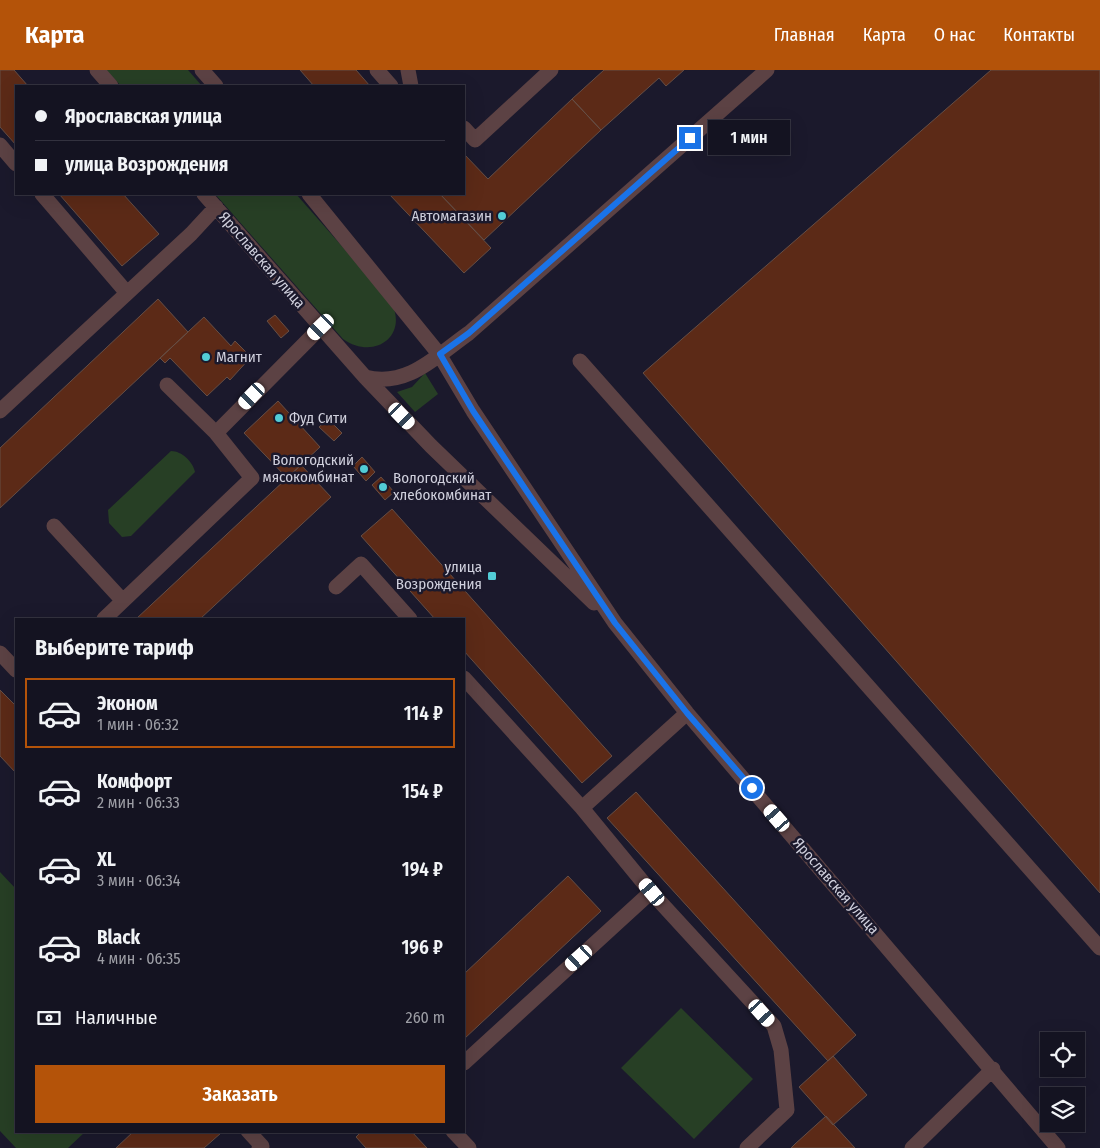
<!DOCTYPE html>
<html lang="ru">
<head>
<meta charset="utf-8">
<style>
  :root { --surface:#141321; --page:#21202e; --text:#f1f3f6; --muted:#9d9ea5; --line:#33323f; --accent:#b45309 }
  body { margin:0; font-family:"Fira Sans Condensed",sans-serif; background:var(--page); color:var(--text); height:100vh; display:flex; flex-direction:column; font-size:19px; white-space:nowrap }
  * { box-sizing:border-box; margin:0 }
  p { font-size:16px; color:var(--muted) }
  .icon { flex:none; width:28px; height:28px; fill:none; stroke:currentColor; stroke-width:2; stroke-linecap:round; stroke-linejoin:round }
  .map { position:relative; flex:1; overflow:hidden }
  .side { position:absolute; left:15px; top:548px; width:450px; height:515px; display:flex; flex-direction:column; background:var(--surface); border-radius:0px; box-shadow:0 5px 20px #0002,0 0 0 1px var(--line) }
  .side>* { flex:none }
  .guide { position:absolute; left:15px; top:15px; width:450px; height:110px; border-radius:0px; box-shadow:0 5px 20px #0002,0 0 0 1px var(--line); display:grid; align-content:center; height:110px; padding:0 20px; background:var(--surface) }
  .fabs { position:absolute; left:1040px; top:962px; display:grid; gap:10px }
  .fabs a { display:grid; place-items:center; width:45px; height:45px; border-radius:0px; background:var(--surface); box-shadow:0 5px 20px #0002,0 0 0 1px var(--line); font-size:25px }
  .end { position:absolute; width:22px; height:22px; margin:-11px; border:6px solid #1a73e8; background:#fff; box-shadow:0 0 0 2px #fff }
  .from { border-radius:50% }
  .bubble { position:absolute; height:35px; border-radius:0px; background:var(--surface); box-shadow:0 5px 20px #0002,0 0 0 1px var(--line); font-size:16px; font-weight:600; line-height:35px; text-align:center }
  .car { position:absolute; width:15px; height:30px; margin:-15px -8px; border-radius:6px; box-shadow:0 0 4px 1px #0007; background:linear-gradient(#fff 24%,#345 0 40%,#fff 0 76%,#345 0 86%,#fff 0) }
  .guide b { display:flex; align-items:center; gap:18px; height:48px; font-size:19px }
  .guide b+b { border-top:1px solid var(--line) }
  .guide i { width:12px; height:12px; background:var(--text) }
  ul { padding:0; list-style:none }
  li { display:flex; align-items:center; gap:15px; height:70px; margin:0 10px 8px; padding:0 10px; border:2px solid transparent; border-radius:0px }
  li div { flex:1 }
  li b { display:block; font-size:19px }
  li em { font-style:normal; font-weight:600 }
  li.current { border-color:var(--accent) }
  li>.icon { width:45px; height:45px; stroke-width:1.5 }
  h2 { padding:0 20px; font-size:22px; line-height:60px }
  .pay { display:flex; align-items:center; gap:12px; height:55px; padding:0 20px; font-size:19px }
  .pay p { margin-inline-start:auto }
  .button { display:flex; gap:10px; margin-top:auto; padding:10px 20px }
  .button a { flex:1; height:58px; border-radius:0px; background:var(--accent); color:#fff; font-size:20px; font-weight:600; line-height:58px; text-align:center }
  header { display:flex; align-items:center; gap:30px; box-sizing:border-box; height:70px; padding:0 25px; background:var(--accent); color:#fff }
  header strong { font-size:24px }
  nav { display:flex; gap:28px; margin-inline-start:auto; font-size:18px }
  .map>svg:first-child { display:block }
</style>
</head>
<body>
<header>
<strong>Карта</strong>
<nav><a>Главная</a><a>Карта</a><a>О нас</a><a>Контакты</a></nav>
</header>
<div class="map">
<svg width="1100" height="1078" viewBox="0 0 1100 1078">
  <rect width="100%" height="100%" fill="#1b192c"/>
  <path fill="#273f25" d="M 106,0 L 188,0 L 202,16 L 121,16 Z
    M 215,124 L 296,124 L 391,232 C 409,266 374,291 343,269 Z
    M 425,303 L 438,324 L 415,342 L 397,322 L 412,317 Z
    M 171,381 C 182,381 193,392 195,402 L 131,466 L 122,467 L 109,453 L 108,440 Z
    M 0,802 L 16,819 L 16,1061 L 86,1061 L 68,1078 L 16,1078 L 0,1061 Z
    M 681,938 L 753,1009 L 694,1069 L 621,998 Z"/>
  <path fill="#5c2a17" stroke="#664e45" d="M 0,0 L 14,0 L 28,16 L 16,16 L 16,75 L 0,57 Z
    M 300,0 L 356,0 L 370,16 L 314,16 Z
    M 604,0 L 684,0 L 666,16 L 659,8 L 601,60 L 572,29 Z
    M 991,0 L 1100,0 L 1100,823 L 643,303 Z
    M 572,29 L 601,60 L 484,170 L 440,124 L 464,124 L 464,84 L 488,109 Z
    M 59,124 L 123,124 L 159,164 L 122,196 Z
    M 389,124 L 440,124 L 491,178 L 464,203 Z
    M 158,229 L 188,262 L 0,438 L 0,378 Z
    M 275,245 L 289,261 L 281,268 L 267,251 Z
    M 204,247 L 231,276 L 235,271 L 251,287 L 230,310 L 227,307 L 207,326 L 170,288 L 165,293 L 160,288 Z
    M 278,331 L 320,377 L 287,408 L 244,363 Z
    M 328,349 L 342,363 L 334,371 L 319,357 Z
    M 362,387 L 375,402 L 366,411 L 353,396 Z
    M 301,395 L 331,427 L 200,549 L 136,549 Z
    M 381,407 L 394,422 L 385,430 L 372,415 Z
    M 392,439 L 612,686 L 582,713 L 464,581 L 464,549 L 435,549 L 361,466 Z
    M 0,620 L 16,636 L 16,703 L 0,686 Z
    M 636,722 L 856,965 L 828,991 L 607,748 Z
    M 568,806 L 601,841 L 464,969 L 464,904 Z
    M 833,986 L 867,1025 L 833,1055 L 799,1017 Z
    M 826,1046 L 855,1078 L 791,1078 L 795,1074 Z
    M 134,1061 L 219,1061 L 221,1063 L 204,1078 L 116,1078 Z
    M 362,1061 L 411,1061 L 427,1078 L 366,1078 L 356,1067 Z"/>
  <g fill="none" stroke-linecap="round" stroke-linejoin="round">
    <path stroke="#5c4244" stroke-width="15" d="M 97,0 L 111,16
      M 202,0 L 216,16
      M 377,0 L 391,16
      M 408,0 L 411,16
      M 464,58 L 475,70 L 551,0
      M 0,75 L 16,94
      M 42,124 L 127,223
      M 204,124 L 365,307 L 431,376 L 594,533
      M 309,124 L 439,284 L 473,341 L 615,553 L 687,643 L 1058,1078
      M 580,291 L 1100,878
      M 365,307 C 408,318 436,286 469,263 L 767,0
      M 167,315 L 216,363
      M 0,341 L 191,164 L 216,137
      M 54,456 L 123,531
      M 336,517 L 361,494 L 410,549
      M 104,549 L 252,408 L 216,363 L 321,257
      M 0,583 L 16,600
      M 464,608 L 582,738
      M 687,643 L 582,738 L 651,822 L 774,956 L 781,980 L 787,1040 L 747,1078
      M 464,993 L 651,822
      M 248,1061 L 262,1076 L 259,1078
      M 453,1061 L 469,1078
      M 912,1078 L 993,999"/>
  </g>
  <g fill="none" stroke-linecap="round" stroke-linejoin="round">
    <path stroke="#1a73e8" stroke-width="6" d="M 690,68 L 469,263 L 440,284 L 473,341 L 615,553 L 687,643 L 752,718"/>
  </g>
  <g fill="#52ccd6" stroke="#1b192c" stroke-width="2">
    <circle cx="502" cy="146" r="5"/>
    <circle cx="206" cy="287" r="5"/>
    <circle cx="279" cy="348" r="5"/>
    <circle cx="364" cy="399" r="5"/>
    <circle cx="383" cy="417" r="5"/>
    <rect x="487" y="501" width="10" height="10" rx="2.5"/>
  </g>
  <g text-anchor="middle" stroke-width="5" stroke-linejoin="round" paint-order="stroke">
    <g font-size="15" fill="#d0d0dd" stroke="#1b192c" text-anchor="end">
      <text x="492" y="151">Автомагазин</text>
      <text x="216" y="292" text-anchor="start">Магнит</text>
      <text x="289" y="353" text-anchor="start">Фуд Сити</text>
      <text x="354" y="395">Вологодский<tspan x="354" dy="17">мясокомбинат</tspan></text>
      <text x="393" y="413" text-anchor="start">Вологодский<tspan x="393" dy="17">хлебокомбинат</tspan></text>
      <text x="482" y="502">улица<tspan x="482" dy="17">Возрождения</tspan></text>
    </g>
    <g font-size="15" fill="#d0d0dd" stroke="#1b192c">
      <text transform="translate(262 190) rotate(49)" y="5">Ярославская улица</text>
      <text transform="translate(836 816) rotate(49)" y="5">Ярославская улица</text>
    </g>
  </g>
</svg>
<div class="fabs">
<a><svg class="icon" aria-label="locate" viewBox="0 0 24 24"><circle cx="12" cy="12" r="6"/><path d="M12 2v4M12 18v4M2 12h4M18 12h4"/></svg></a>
<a><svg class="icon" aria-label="layers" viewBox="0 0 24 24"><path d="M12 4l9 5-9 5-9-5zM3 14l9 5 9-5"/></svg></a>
</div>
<i class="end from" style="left:752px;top:718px"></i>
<i class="end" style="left:690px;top:68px"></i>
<div class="bubble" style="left:708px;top:50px;width:82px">1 мин</div>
<i class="car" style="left:321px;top:257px;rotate:226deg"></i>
<i class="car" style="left:252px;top:326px;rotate:224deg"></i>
<i class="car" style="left:402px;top:346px;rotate:136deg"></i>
<i class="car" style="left:777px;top:748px;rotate:319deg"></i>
<i class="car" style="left:652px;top:822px;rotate:320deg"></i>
<i class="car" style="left:579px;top:888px;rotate:228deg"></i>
<i class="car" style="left:762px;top:943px;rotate:138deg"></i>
<div class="guide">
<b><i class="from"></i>Ярославская улица</b>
<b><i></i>улица Возрождения</b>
</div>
<section class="side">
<h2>Выберите тариф</h2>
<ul>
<li class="current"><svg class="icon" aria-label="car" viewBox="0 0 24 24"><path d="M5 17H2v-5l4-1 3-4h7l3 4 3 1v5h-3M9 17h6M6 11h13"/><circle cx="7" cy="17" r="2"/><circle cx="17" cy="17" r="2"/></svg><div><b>Эконом</b><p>1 мин · 06:32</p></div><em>114 ₽</em></li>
<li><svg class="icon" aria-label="car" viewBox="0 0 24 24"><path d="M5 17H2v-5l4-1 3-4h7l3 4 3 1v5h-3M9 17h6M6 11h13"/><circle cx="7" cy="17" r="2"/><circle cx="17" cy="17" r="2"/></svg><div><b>Комфорт</b><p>2 мин · 06:33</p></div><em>154 ₽</em></li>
<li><svg class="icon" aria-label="car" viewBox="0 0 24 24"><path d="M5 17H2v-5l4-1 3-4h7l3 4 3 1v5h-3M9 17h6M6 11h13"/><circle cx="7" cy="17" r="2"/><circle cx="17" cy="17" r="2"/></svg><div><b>XL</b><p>3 мин · 06:34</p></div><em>194 ₽</em></li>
<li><svg class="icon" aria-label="car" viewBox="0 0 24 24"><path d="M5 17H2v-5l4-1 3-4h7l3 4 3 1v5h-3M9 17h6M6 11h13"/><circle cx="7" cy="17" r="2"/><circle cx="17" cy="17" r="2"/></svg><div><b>Black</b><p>4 мин · 06:35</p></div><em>196 ₽</em></li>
</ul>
<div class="pay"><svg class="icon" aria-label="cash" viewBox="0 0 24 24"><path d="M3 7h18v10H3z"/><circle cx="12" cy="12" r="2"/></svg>Наличные<p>260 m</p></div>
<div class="button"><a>Заказать</a></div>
</section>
</div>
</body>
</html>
